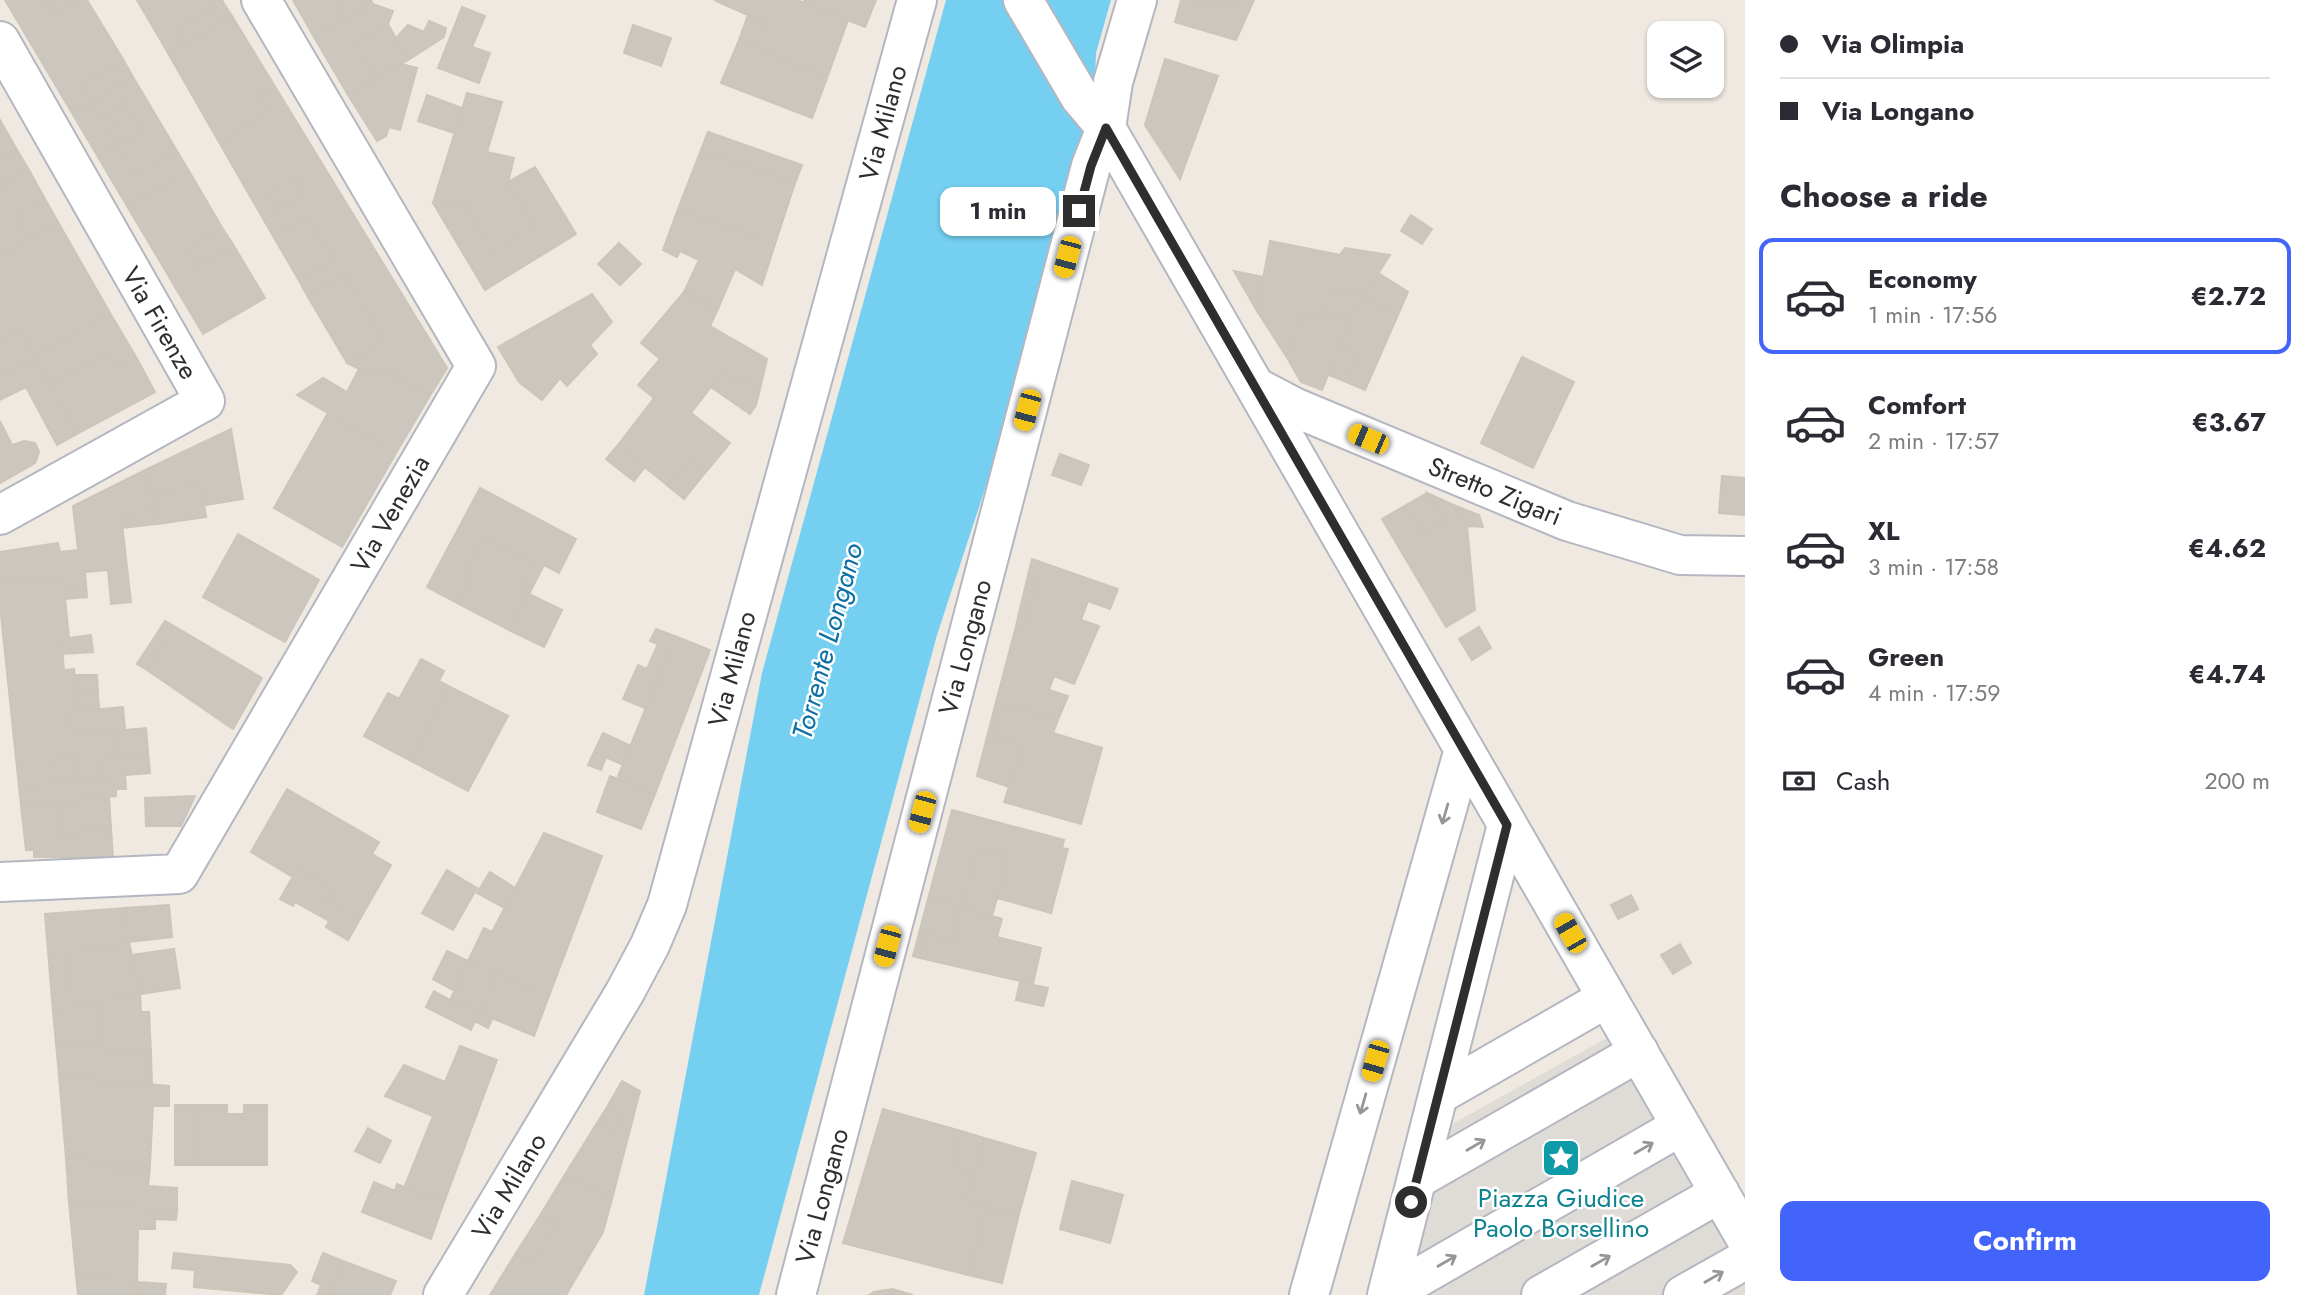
<!DOCTYPE html>
<html lang="en">
<head>
<meta charset="utf-8">
<style>
  :root { --surface:#fff; --page:#f7f7f7; --text:#2b2b33; --muted:#7c7c81; --line:#e1e1e2; --accent:#4264fb }
  body { margin:0; font-family:Jost,sans-serif; background:var(--page); color:var(--text); height:100vh; display:flex; flex-direction:column; font-size:26px; white-space:nowrap }
  * { box-sizing:border-box; margin:0 }
  p { font-size:23px; color:var(--muted) }
  .icon { flex:none; width:38px; height:38px; fill:none; stroke:currentColor; stroke-width:2; stroke-linecap:round; stroke-linejoin:round }
  .map { position:relative; flex:1; overflow:hidden }
  .drawer { display:flex; flex-direction:column; background:var(--surface); width:560px }
  .drawer>* { flex:none }
  .top-card { display:grid; align-content:center; height:154px; padding:0 35px; background:var(--surface) }
  .controls { position:absolute; left:1647px; top:21px; display:grid; gap:14px }
  .controls a { display:grid; place-items:center; width:77px; height:77px; border-radius:14px; background:var(--surface); box-shadow:0 2px 5px #0004; font-size:35px }
  .end { position:absolute; width:32px; height:32px; margin:-16px; border:9px solid #2e2e2e; background:#fff; box-shadow:0 0 0 4px #fff }
  .from { border-radius:50% }
  .bubble { position:absolute; height:49px; border-radius:14px; background:var(--surface); box-shadow:0 2px 5px #0004; font-size:23px; font-weight:700; line-height:49px; text-align:center }
  .car { position:absolute; width:21px; height:42px; margin:-21px -10px; border-radius:9px; box-shadow:0 0 5px 2px #0007; background:linear-gradient(#f5c518 24%,#345 0 40%,#f5c518 0 76%,#345 0 86%,#f5c518 0) }
  .top-card b { display:flex; align-items:center; gap:24px; height:66px; font-size:26px }
  .top-card b+b { border-top:2px solid var(--line) }
  .top-card i { width:18px; height:18px; background:var(--text) }
  ul { padding:0; list-style:none }
  li { display:flex; align-items:center; gap:21px; height:116px; margin:0 14px 10px; padding:0 21px; border:4px solid transparent; border-radius:14px }
  li div { flex:1 }
  li b { display:block; font-size:26px }
  li em { font-style:normal; font-weight:700 }
  li.selected { border-color:var(--accent) }
  li>.icon { width:63px; height:63px; stroke-width:1.5 }
  h2 { padding:0 35px; font-size:32px; line-height:84px }
  .pay { display:flex; align-items:center; gap:18px; height:77px; padding:0 35px; font-size:26px }
  .pay p { margin-inline-start:auto }
  .cta { display:flex; gap:14px; margin-top:auto; padding:14px 35px }
  .cta a { flex:1; height:80px; border-radius:14px; background:var(--accent); color:#fff; font-size:28px; font-weight:700; line-height:80px; text-align:center }
  main { display:flex; flex:1; min-height:0 }
  .map>svg:first-child { display:block }
</style>
</head>
<body>
<main>
<div class="map">
<svg width="1745" height="1295" viewBox="0 0 1745 1295">
  <rect width="100%" height="100%" fill="#efe9e1"/>
  <path fill="#dfdcd8" d="M 1625,1028 L 1745,1237 L 1745,1295 L 1387,1295 L 1427,1138 Z"/>
  <path fill="#75cff0" d="M 946,0 L 1111,0 L 1096,53 L 1091,166 L 937,635 L 759,1295 L 644,1295 L 762,673 Z"/>
  <path fill="#cbc7bf" stroke="#cbc5ba" stroke-width="2" d="M 5,0 L 45,0 L 53,13 L 78,0 L 87,0 L 124,61 L 82,85 L 91,102 L 72,113 Z
    M 45,0 L 78,0 L 53,13 Z
    M 137,0 L 222,0 L 223,2 L 178,30 L 186,44 L 168,53 Z
    M 293,0 L 335,0 L 344,18 L 314,37 Z
    M 335,0 L 371,0 L 373,4 L 344,18 Z
    M 714,0 L 797,0 L 848,20 L 827,78 L 755,47 L 766,23 Z
    M 805,0 L 876,0 L 865,27 L 804,3 Z
    M 1181,0 L 1215,1 L 1254,0 L 1236,40 L 1175,22 Z
    M 223,2 L 232,16 L 186,44 L 178,30 Z
    M 373,4 L 393,11 L 388,24 L 355,43 L 375,80 L 348,95 L 314,37 Z
    M 462,7 L 485,16 L 472,47 L 490,53 L 479,83 L 438,68 Z
    M 748,15 L 766,23 L 755,47 L 739,40 Z
    M 232,16 L 274,85 L 259,95 L 269,112 L 219,142 L 168,53 Z
    M 429,21 L 446,28 L 444,37 L 408,60 L 396,38 L 408,25 L 424,32 Z
    M 388,24 L 408,60 L 375,80 L 355,43 Z
    M 633,25 L 671,38 L 661,66 L 624,53 Z
    M 739,40 L 827,78 L 812,118 L 721,83 Z
    M 1165,59 L 1218,76 L 1180,179 L 1145,125 Z
    M 124,61 L 133,77 L 91,102 L 82,85 Z
    M 401,64 L 417,68 L 400,130 L 389,127 L 386,136 L 377,141 L 348,95 Z
    M 133,77 L 177,151 L 135,176 L 91,102 Z
    M 274,85 L 447,368 L 431,394 L 393,377 L 396,369 L 359,369 L 347,363 L 384,341 L 345,275 L 308,297 L 298,279 L 333,260 L 308,217 L 273,236 L 219,142 L 269,112 L 259,95 Z
    M 467,93 L 502,102 L 487,152 L 514,158 L 508,182 L 534,225 L 493,253 L 463,202 L 433,203 Z
    M 427,95 L 462,108 L 454,133 L 418,121 Z
    M 91,102 L 117,146 L 98,157 L 72,113 Z
    M 125,102 L 141,132 L 125,141 L 108,113 Z
    M 0,120 L 17,150 L 0,160 Z
    M 708,132 L 802,165 L 795,183 L 701,150 Z
    M 117,146 L 135,176 L 177,151 L 189,171 L 127,206 L 98,157 Z
    M 17,150 L 29,170 L 0,187 L 0,160 Z
    M 701,150 L 795,183 L 775,244 L 678,209 Z
    M 535,167 L 576,234 L 485,290 L 433,203 L 463,202 L 493,253 L 534,225 L 508,182 Z
    M 29,170 L 45,199 L 16,214 L 29,239 L 0,255 L 0,187 Z
    M 189,171 L 223,229 L 187,249 L 198,267 L 234,246 L 265,298 L 203,334 L 127,206 Z
    M 297,177 L 306,193 L 278,211 L 268,195 Z
    M 45,199 L 58,222 L 29,239 L 16,214 Z
    M 678,209 L 775,244 L 762,285 L 735,269 L 718,309 L 684,292 L 699,260 L 680,251 L 677,257 L 663,250 Z
    M 1411,215 L 1432,229 L 1422,244 L 1401,231 Z
    M 308,217 L 333,260 L 298,279 L 273,236 Z
    M 58,222 L 110,313 L 35,357 L 20,329 L 0,341 L 0,255 Z
    M 223,229 L 234,246 L 198,267 L 187,249 Z
    M 1270,241 L 1340,255 L 1345,248 L 1390,255 L 1365,294 L 1332,290 L 1324,314 L 1304,313 L 1286,356 L 1257,311 Z
    M 619,243 L 641,264 L 620,285 L 598,264 Z
    M 1234,271 L 1263,277 L 1257,311 Z
    M 1378,273 L 1408,292 L 1397,317 L 1365,294 Z
    M 345,275 L 384,341 L 347,363 L 308,297 Z
    M 1332,290 L 1365,294 L 1351,317 L 1324,314 Z
    M 684,292 L 718,309 L 710,326 L 767,359 L 760,389 L 723,373 L 711,387 L 691,413 L 730,443 L 705,473 L 688,460 L 667,485 L 618,445 L 654,398 L 638,385 L 660,359 L 641,343 Z
    M 592,294 L 612,322 L 590,345 L 597,354 L 567,386 L 560,378 L 542,400 L 519,382 L 498,347 Z
    M 1365,294 L 1397,317 L 1365,390 L 1346,382 L 1358,352 L 1340,345 L 1351,317 Z
    M 110,313 L 136,357 L 118,368 L 109,352 L 50,385 L 35,357 Z
    M 1304,313 L 1351,317 L 1322,390 L 1301,382 L 1286,356 Z
    M 20,329 L 35,357 L 0,376 L 0,341 Z
    M 1340,345 L 1358,352 L 1346,382 L 1329,375 Z
    M 109,352 L 118,368 L 136,357 L 155,392 L 77,434 L 50,385 Z
    M 35,357 L 77,434 L 57,445 L 26,387 L 0,400 L 0,376 Z
    M 1522,357 L 1574,382 L 1533,468 L 1481,443 Z
    M 359,369 L 396,369 L 393,377 L 431,394 L 396,453 L 297,395 L 323,378 L 347,392 Z
    M 723,373 L 760,389 L 756,405 L 750,414 L 711,387 Z
    M 328,413 L 396,453 L 342,547 L 274,508 Z
    M 0,421 L 12,445 L 24,441 L 35,443 L 39,452 L 35,463 L 0,483 Z
    M 231,429 L 243,499 L 205,505 L 201,484 L 152,492 L 147,469 Z
    M 618,445 L 645,467 L 634,481 L 606,459 Z
    M 1060,454 L 1089,465 L 1081,485 L 1052,475 Z
    M 688,460 L 705,473 L 684,499 L 667,485 Z
    M 147,469 L 154,510 L 121,515 L 131,602 L 111,604 L 108,570 L 85,572 L 86,584 L 64,585 L 63,576 L 0,583 L 0,552 L 58,543 L 60,552 L 78,550 L 73,506 Z
    M 1722,476 L 1745,478 L 1745,515 L 1719,513 Z
    M 201,484 L 206,517 L 157,524 L 152,492 Z
    M 480,488 L 576,539 L 559,573 L 544,565 L 529,594 L 519,588 L 533,563 L 485,537 L 464,575 L 472,580 L 459,604 L 427,587 Z
    M 1427,493 L 1445,521 L 1424,534 L 1406,505 Z
    M 1427,493 L 1456,506 L 1467,526 L 1475,610 L 1446,627 L 1382,519 L 1406,505 L 1424,534 L 1445,521 Z
    M 1456,506 L 1479,515 L 1483,527 L 1467,526 Z
    M 154,510 L 157,524 L 123,528 L 121,515 Z
    M 238,534 L 319,580 L 285,642 L 203,597 Z
    M 485,537 L 533,563 L 519,588 L 529,594 L 509,630 L 459,604 L 472,580 L 464,575 Z
    M 1032,559 L 1118,589 L 1110,609 L 1088,601 L 1081,620 L 1099,626 L 1074,684 L 1054,676 L 1049,690 L 1068,696 L 1058,720 L 996,702 L 1015,630 L 1022,632 L 1038,578 L 1028,575 Z
    M 1028,575 L 1038,578 L 1022,632 L 1015,630 Z
    M 63,576 L 69,638 L 61,639 L 64,670 L 74,669 L 78,711 L 69,712 L 72,735 L 116,731 L 118,755 L 102,756 L 103,777 L 79,780 L 77,756 L 55,758 L 57,782 L 19,787 L 0,605 L 0,583 Z
    M 86,584 L 87,597 L 65,599 L 64,585 Z
    M 529,594 L 562,610 L 544,647 L 509,630 Z
    M 165,621 L 174,626 L 147,670 L 137,664 Z
    M 174,626 L 262,678 L 233,729 L 147,670 Z
    M 1479,627 L 1491,648 L 1472,660 L 1459,639 Z
    M 656,629 L 675,636 L 647,709 L 623,699 L 638,665 L 647,669 L 658,644 L 650,641 Z
    M 91,635 L 93,652 L 63,654 L 61,639 Z
    M 675,636 L 710,650 L 655,794 L 617,779 Z
    M 421,659 L 444,671 L 439,681 L 450,687 L 411,761 L 364,736 L 388,693 L 399,699 Z
    M 75,675 L 97,675 L 98,694 L 76,694 Z
    M 450,687 L 508,716 L 468,791 L 411,761 Z
    M 76,694 L 98,694 L 99,708 L 78,711 Z
    M 996,702 L 1003,704 L 994,738 L 1022,747 L 1009,787 L 977,776 Z
    M 1003,704 L 1058,720 L 1053,733 L 1102,748 L 1081,824 L 1004,802 L 1022,747 L 994,738 Z
    M 123,707 L 125,729 L 72,735 L 69,712 Z
    M 146,728 L 148,752 L 118,755 L 116,731 Z
    M 603,733 L 631,746 L 623,765 L 606,757 L 601,770 L 588,765 Z
    M 148,752 L 150,773 L 103,777 L 102,756 Z
    M 77,756 L 79,780 L 57,782 L 55,758 Z
    M 125,775 L 126,789 L 116,789 L 116,796 L 21,806 L 19,787 Z
    M 610,776 L 655,794 L 641,829 L 597,812 Z
    M 287,789 L 379,842 L 372,854 L 391,865 L 360,919 L 326,899 L 332,889 L 297,869 L 293,877 L 251,852 Z
    M 195,796 L 181,826 L 146,826 L 145,798 Z
    M 109,797 L 111,828 L 58,835 L 56,803 Z
    M 56,803 L 58,835 L 111,828 L 113,857 L 34,857 L 34,850 L 26,850 L 21,806 Z
    M 952,810 L 1064,840 L 1062,848 L 1068,849 L 1051,913 L 997,898 L 1009,856 L 978,848 L 962,907 L 928,899 Z
    M 544,833 L 602,856 L 549,996 L 468,961 L 484,928 L 492,932 Z
    M 978,848 L 1009,856 L 992,916 L 962,907 Z
    M 297,869 L 332,889 L 326,899 L 360,919 L 348,940 L 326,927 L 329,921 L 295,902 L 293,906 L 280,899 Z
    M 447,870 L 477,888 L 453,930 L 422,913 Z
    M 490,872 L 515,888 L 504,908 L 477,893 Z
    M 1631,895 L 1638,909 L 1618,919 L 1611,905 Z
    M 928,899 L 962,907 L 953,940 L 926,933 L 920,958 L 913,956 Z
    M 169,905 L 172,937 L 129,942 L 125,908 Z
    M 962,907 L 1002,919 L 997,937 L 1041,948 L 1033,984 L 920,958 L 926,933 L 953,940 Z
    M 125,908 L 129,942 L 65,954 L 74,1007 L 53,1011 L 45,914 Z
    M 129,942 L 140,994 L 74,1007 L 65,954 Z
    M 1680,944 L 1691,963 L 1673,974 L 1661,955 Z
    M 174,949 L 180,988 L 140,994 L 131,955 Z
    M 447,951 L 468,961 L 455,991 L 433,979 Z
    M 468,961 L 498,974 L 480,1013 L 450,1000 Z
    M 498,974 L 549,996 L 534,1036 L 480,1013 Z
    M 1020,982 L 1048,988 L 1043,1006 L 1016,1000 Z
    M 434,991 L 450,1000 L 493,1017 L 488,1028 L 475,1021 L 471,1030 L 426,1007 Z
    M 140,994 L 141,1012 L 149,1012 L 151,1053 L 102,1048 L 99,1002 Z
    M 99,1002 L 102,1048 L 56,1043 L 53,1011 Z
    M 56,1043 L 151,1053 L 152,1086 L 59,1076 Z
    M 460,1046 L 497,1060 L 444,1202 L 404,1188 L 433,1116 L 385,1096 L 404,1065 L 445,1082 Z
    M 59,1076 L 169,1086 L 169,1106 L 153,1106 L 150,1165 L 66,1158 Z
    M 622,1081 L 640,1091 L 612,1199 L 564,1176 L 597,1123 L 615,1132 L 624,1116 L 607,1107 Z
    M 175,1105 L 197,1105 L 198,1165 L 175,1165 Z
    M 197,1105 L 227,1105 L 227,1114 L 244,1114 L 244,1105 L 267,1105 L 267,1165 L 198,1165 Z
    M 607,1107 L 624,1116 L 615,1132 L 597,1123 Z
    M 883,1109 L 961,1131 L 952,1166 L 974,1172 L 965,1200 L 987,1207 L 968,1275 L 843,1243 Z
    M 368,1128 L 391,1141 L 380,1163 L 355,1151 Z
    M 961,1131 L 984,1138 L 974,1172 L 952,1166 Z
    M 984,1138 L 1036,1153 L 1019,1214 L 965,1200 Z
    M 66,1158 L 117,1163 L 116,1174 L 149,1176 L 148,1186 L 177,1188 L 177,1211 L 69,1202 Z
    M 117,1163 L 150,1165 L 149,1176 L 116,1174 Z
    M 564,1176 L 612,1199 L 603,1232 L 566,1295 L 490,1295 L 516,1253 L 533,1263 L 557,1223 L 541,1214 Z
    M 1072,1181 L 1123,1195 L 1110,1243 L 1060,1229 Z
    M 374,1182 L 395,1191 L 397,1184 L 444,1202 L 431,1239 L 362,1212 Z
    M 69,1202 L 177,1211 L 176,1220 L 155,1219 L 155,1229 L 138,1229 L 137,1282 L 76,1275 Z
    M 987,1207 L 1019,1214 L 1002,1283 L 968,1275 Z
    M 541,1214 L 557,1223 L 533,1263 L 516,1253 Z
    M 174,1253 L 290,1265 L 297,1272 L 281,1295 L 194,1287 L 195,1270 L 172,1268 Z
    M 323,1253 L 343,1261 L 330,1295 L 317,1295 L 321,1285 L 312,1281 Z
    M 343,1261 L 396,1281 L 390,1295 L 330,1295 Z
    M 76,1275 L 137,1282 L 137,1295 L 78,1295 Z
    M 137,1282 L 166,1284 L 165,1295 L 137,1295 Z
    M 892,1289 L 913,1295 L 869,1295 L 874,1292 Z"/>
  <g fill="none" stroke-linecap="round" stroke-linejoin="round">
    <defs>
      <path id="minor" d="M 1023,0 L 1080,97 L 1106,128 L 1745,1237
        M 0,41 L 205,401 L 0,515
        M 1256,387 L 1296,408 L 1567,521 L 1680,555 L 1745,556
        M 0,882 L 179,874 L 476,366 L 261,0
        M 1438,1095 L 1607,998
        M 1417,1179 L 1639,1052
        M 443,1295 L 625,992 L 650,945 L 667,905 L 917,0
        M 796,1295 L 1091,166 L 1106,128 L 1113,82 L 1137,0
        M 1309,1295 L 1464,749
        M 1387,1295 L 1507,825
        M 1388,1295 L 1681,1126
        M 1541,1295 L 1720,1193
        M 1683,1295 L 1745,1260"/>
    </defs>
    <use href="#minor" stroke="#b4b7c1" stroke-width="42"/>
    <use href="#minor" stroke="#fff" stroke-width="38"/>
  </g>
  <defs><path id="oneway-shaft" d="M-6 0H5M1.5-3L5.5 0L1.5 3" fill="none" stroke-width="1.6" stroke-linecap="round" stroke-linejoin="round" transform="scale(1.75)"/></defs>
  <g stroke="#969696">
    <use href="#oneway-shaft" transform="translate(1445 814) rotate(106)"/>
    <use href="#oneway-shaft" transform="translate(1363 1104) rotate(106)"/>
    <use href="#oneway-shaft" transform="translate(1476 1145) rotate(-30)"/>
    <use href="#oneway-shaft" transform="translate(1644 1148) rotate(-30)"/>
    <use href="#oneway-shaft" transform="translate(1447 1261) rotate(-30)"/>
    <use href="#oneway-shaft" transform="translate(1601 1261) rotate(-30)"/>
    <use href="#oneway-shaft" transform="translate(1714 1277) rotate(-30)"/>
  </g>
  <g fill="none" stroke-linecap="round" stroke-linejoin="round">
    <path stroke="#2e2e2e" stroke-width="9" d="M 1079,211 L 1091,166 L 1106,128 L 1507,825 L 1411,1202"/>
  </g>
  <defs>
    <symbol id="sight-square" viewBox="-11 -11 22 22"><rect x="-9" y="-9" width="18" height="18" rx="4" fill="#0f9aa8" stroke="#fff"/><path d="M0-6L1.8-2.2L6-1.7L2.9 1.2L3.7 5.4L0 3.3L-3.7 5.4L-2.9 1.2L-6-1.7L-1.8-2.2Z" fill="#fff"/></symbol>
  </defs>
  <g fill-rule="evenodd">
    <use href="#sight-square" x="1539" y="1136" width="44" height="44"/>
  </g>
  <g text-anchor="middle" stroke-width="5" stroke-linejoin="round" paint-order="stroke">
    <g font-size="26" fill="#2e2e2e" stroke="#fff">
      <text transform="translate(883 123) rotate(-75)" y="9">Via Milano</text>
      <text transform="translate(160 323) rotate(60)" y="9">Via Firenze</text>
      <text transform="translate(1495 491) rotate(22)" y="9">Stretto Zigari</text>
      <text transform="translate(390 514) rotate(-60)" y="9">Via Venezia</text>
      <text transform="translate(965 647) rotate(-75)" y="9">Via Longano</text>
      <text transform="translate(732 669) rotate(-75)" y="9">Via Milano</text>
      <text transform="translate(509 1186) rotate(-59)" y="9">Via Milano</text>
      <text transform="translate(822 1196) rotate(-75)" y="9">Via Longano</text>
    </g>
    <g font-size="26" fill="#0d838f" stroke="#fff">
      <text x="1561" y="1207">Piazza Giudice<tspan x="1561" dy="30">Paolo Borsellino</tspan></text>
    </g>
    <g font-size="28" font-style="italic" fill="#0d6fa3" stroke="#fff">
      <text transform="translate(827 641) rotate(-75)" y="10">Torrente Longano</text>
    </g>
  </g>
</svg>
<div class="controls">
<a><svg class="icon" aria-label="layers" viewBox="0 0 24 24"><path d="M12 4l9 5-9 5-9-5zM3 14l9 5 9-5"/></svg></a>
</div>
<i class="end from" style="left:1411px;top:1202px"></i>
<i class="end" style="left:1079px;top:211px"></i>
<div class="bubble" style="left:940px;top:187px;width:116px">1 min</div>
<i class="car" style="left:1067px;top:257px;rotate:195deg"></i>
<i class="car" style="left:1027px;top:410px;rotate:195deg"></i>
<i class="car" style="left:1368px;top:439px;rotate:293deg"></i>
<i class="car" style="left:922px;top:812px;rotate:195deg"></i>
<i class="car" style="left:1570px;top:933px;rotate:330deg"></i>
<i class="car" style="left:887px;top:946px;rotate:195deg"></i>
<i class="car" style="left:1375px;top:1061px;rotate:196deg"></i>
</div>
<section class="drawer">
<div class="top-card">
<b><i class="from"></i>Via Olimpia</b>
<b><i></i>Via Longano</b>
</div>
<h2>Choose a ride</h2>
<ul>
<li class="selected"><svg class="icon" aria-label="car" viewBox="0 0 24 24"><path d="M5 17H2v-5l4-1 3-4h7l3 4 3 1v5h-3M9 17h6M6 11h13"/><circle cx="7" cy="17" r="2"/><circle cx="17" cy="17" r="2"/></svg><div><b>Economy</b><p>1 min · 17:56</p></div><em>€2.72</em></li>
<li><svg class="icon" aria-label="car" viewBox="0 0 24 24"><path d="M5 17H2v-5l4-1 3-4h7l3 4 3 1v5h-3M9 17h6M6 11h13"/><circle cx="7" cy="17" r="2"/><circle cx="17" cy="17" r="2"/></svg><div><b>Comfort</b><p>2 min · 17:57</p></div><em>€3.67</em></li>
<li><svg class="icon" aria-label="car" viewBox="0 0 24 24"><path d="M5 17H2v-5l4-1 3-4h7l3 4 3 1v5h-3M9 17h6M6 11h13"/><circle cx="7" cy="17" r="2"/><circle cx="17" cy="17" r="2"/></svg><div><b>XL</b><p>3 min · 17:58</p></div><em>€4.62</em></li>
<li><svg class="icon" aria-label="car" viewBox="0 0 24 24"><path d="M5 17H2v-5l4-1 3-4h7l3 4 3 1v5h-3M9 17h6M6 11h13"/><circle cx="7" cy="17" r="2"/><circle cx="17" cy="17" r="2"/></svg><div><b>Green</b><p>4 min · 17:59</p></div><em>€4.74</em></li>
</ul>
<div class="pay"><svg class="icon" aria-label="cash" viewBox="0 0 24 24"><path d="M3 7h18v10H3z"/><circle cx="12" cy="12" r="2"/></svg>Cash<p>200 m</p></div>
<div class="cta"><a>Confirm</a></div>
</section>
</main>
</body>
</html>
